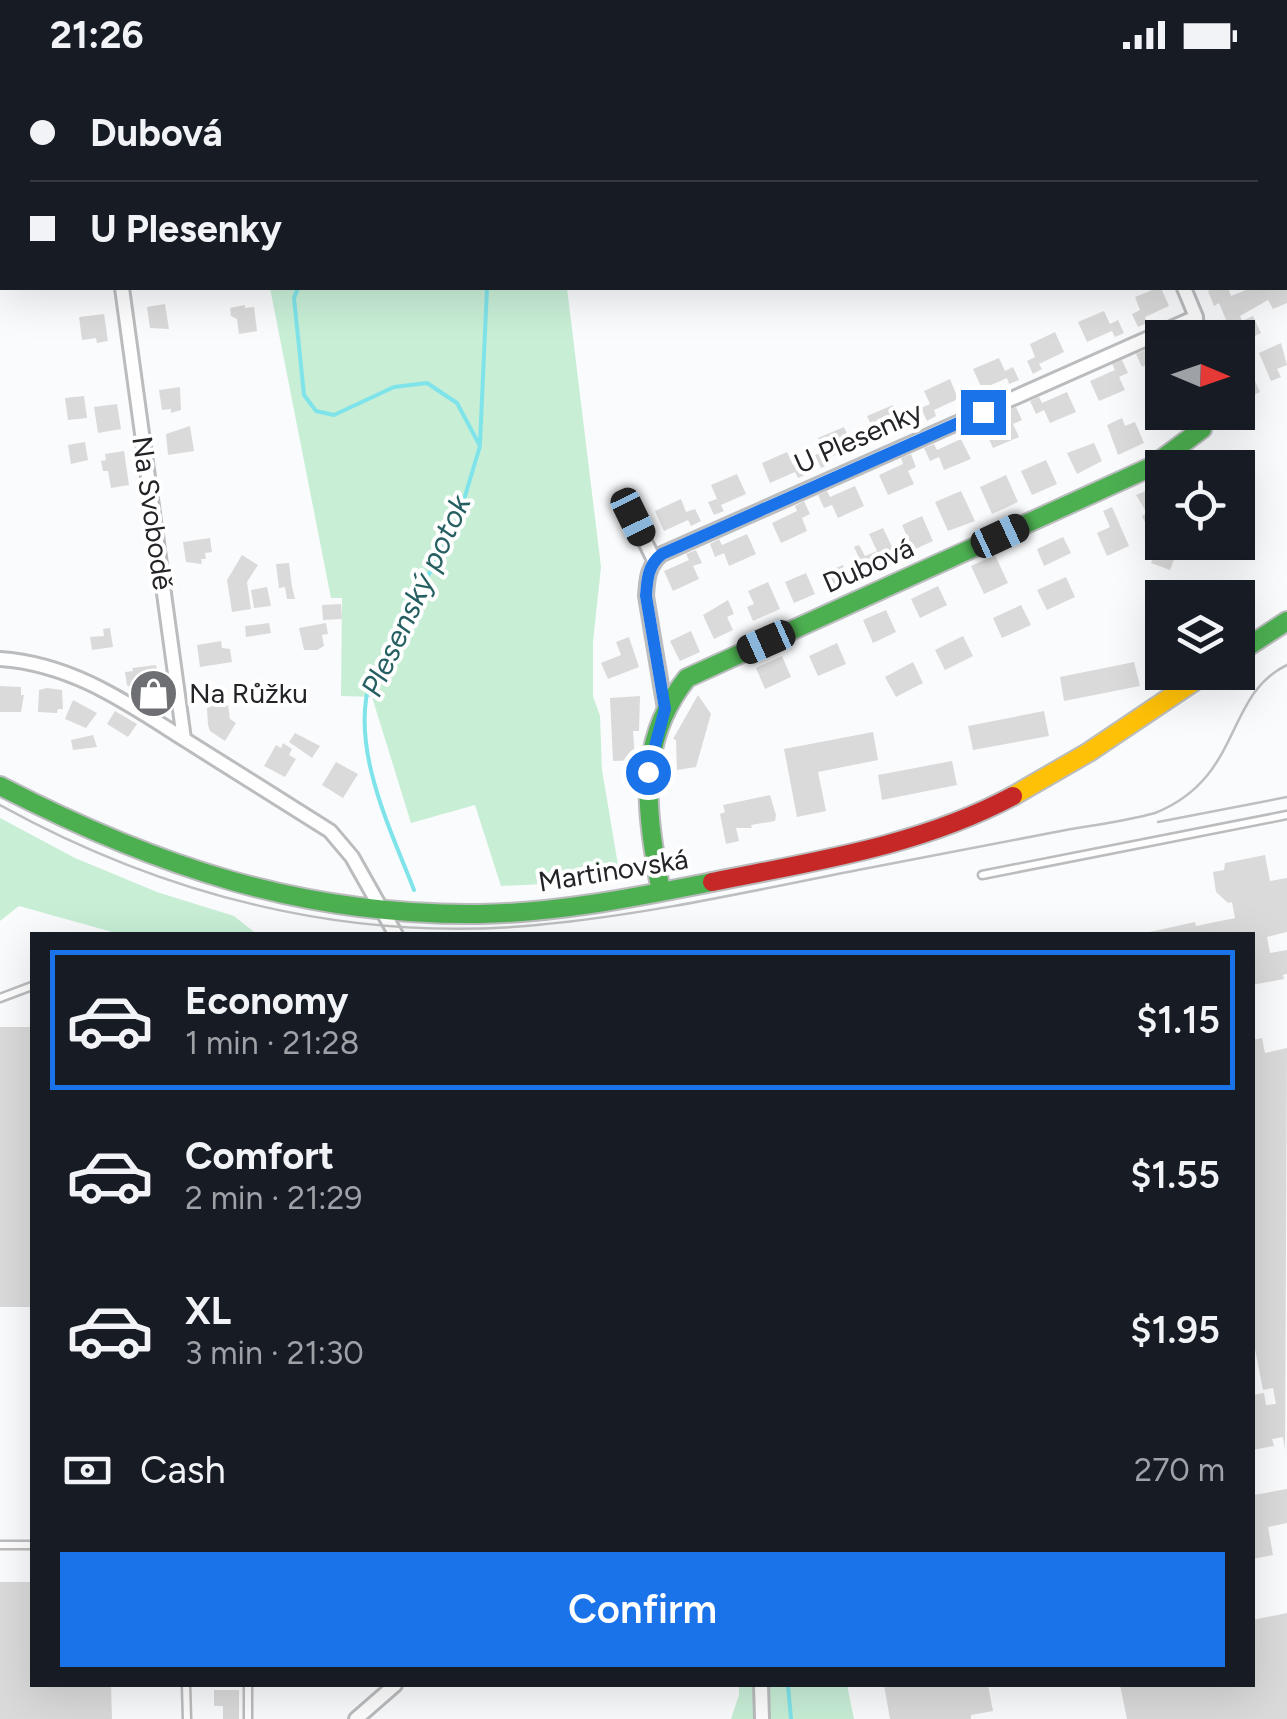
<!DOCTYPE html>
<html lang="en">
<head>
<meta charset="utf-8">
<style>
  :root { --surface:#171b24; --page:#20242c; --text:#f1f3f6; --muted:#9ea1a6; --line:#363941; --accent:#1a73e8 }
  body { margin:0; font-family:Figtree,sans-serif; background:var(--page); color:var(--text); height:100vh; display:flex; flex-direction:column; font-size:38px; white-space:nowrap }
  * { box-sizing:border-box; margin:0 }
  p { font-size:32px; color:var(--muted) }
  .icon { flex:none; width:55px; height:55px; fill:none; stroke:currentColor; stroke-width:2; stroke-linecap:round; stroke-linejoin:round }
  .map { position:relative; flex:1; overflow:hidden }
  .sheet { position:absolute; left:30px; top:862px; width:1225px; height:755px; display:flex; flex-direction:column; background:var(--surface); border-radius:0px; box-shadow:0 10px 40px #0002 }
  .sheet>* { flex:none }
  .hud { position:absolute; left:0px; top:0px; width:1288px; height:220px; box-shadow:0 10px 40px #0002; display:grid; align-content:center; height:220px; padding:0 30px; background:var(--surface) }
  .needle { width:65px; rotate:92deg }
  .buttons { position:absolute; left:1145px; top:250px; display:grid; gap:20px }
  .buttons a { display:grid; place-items:center; width:110px; height:110px; border-radius:0px; background:var(--surface); box-shadow:0 10px 40px #0002; font-size:50px }
  .end { position:absolute; width:45px; height:45px; margin:-22px; border:12px solid #1a73e8; background:#fff; box-shadow:0 0 0 5px #fff }
  .from { border-radius:50% }
  .car { position:absolute; width:30px; height:60px; margin:-30px -15px; border-radius:12px; box-shadow:0 0 8px 2px #0007; background:linear-gradient(#222 24%,#8ab4d8 0 40%,#222 0 76%,#8ab4d8 0 86%,#222 0) }
  .hud b { display:flex; align-items:center; gap:35px; height:95px; font-size:38px }
  .hud b+b { border-top:2px solid var(--line) }
  .hud i { width:25px; height:25px; background:var(--text) }
  ul { padding:18px 0 0; list-style:none }
  li { display:flex; align-items:center; gap:30px; height:140px; margin:0 20px 15px; padding:0 10px; border:5px solid transparent; border-radius:0px }
  li div { flex:1 }
  li b { display:block; font-size:38px }
  li em { font-style:normal; font-weight:600 }
  li.on { border-color:var(--accent) }
  li>.icon { width:90px; height:90px; stroke-width:1.5 }
  .pay { display:flex; align-items:center; gap:25px; height:110px; padding:0 30px; font-size:38px }
  .pay p { margin-inline-start:auto }
  .cta { display:flex; gap:20px; margin-top:auto; padding:20px 30px }
  .cta a { flex:1; height:115px; border-radius:0px; background:var(--accent); color:#fff; font-size:40px; font-weight:600; line-height:115px; text-align:center }
  .status { display:flex; justify-content:space-between; align-items:center; height:70px; padding:0 50px; background:var(--surface); direction:ltr }
  .status svg { height:28px; fill:currentColor }
  .map>svg:first-child { display:block }
</style>
</head>
<body>
<div class="status"><b>21:26</b><svg viewBox="0 0 49 12"><path d="M0 12V9h3v3zM5 12V6h3v6zM10 12V3h3v9zM15 12V0h3v12zM26 1h20v11H26zM47 4h2v5h-2z"/></svg></div>
<div class="map">
<svg width="1287" height="1649" viewBox="0 0 1287 1649">
  <rect width="100%" height="100%" fill="#fafbfd"/>
  <path fill="#c8eed6" d="M 270,218 L 567,218 L 601,497 L 593,572 L 593,626 L 600,646 L 602,700 L 619,801 L 543,814 L 501,816 L 475,735 L 411,753 L 372,627 L 341,626 L 342,528 L 331,528 Z
    M 0,748 L 75,788 L 157,822 L 234,846 L 258,865 L 123,865 L 19,836 L 0,851 Z
    M 739,1615 L 847,1615 L 854,1649 L 731,1649 L 739,1625 Z"/>
  <g fill="none" stroke-linecap="round" stroke-linejoin="round">
    <path stroke="#7fe3ea" stroke-width="4" d="M 508,2 L 510,0
      M 298,218 L 294,228 L 304,325 L 316,341 L 334,345 L 394,317 L 427,313 L 457,333 L 480,376 L 457,453 L 370,611 C 350,678 390,758 414,820
      M 480,373 L 487,218
      M 788,1615 L 791,1649"/>
  </g>
  <path fill="#dbdada" d="M 1157,218 L 1161,218 L 1169,236 L 1145,247 L 1147,253 L 1138,257 L 1132,244 L 1140,240 L 1135,227 Z
    M 1215,218 L 1228,218 L 1231,226 L 1251,218 L 1287,218 L 1287,233 L 1273,239 L 1268,230 L 1240,246 L 1242,251 L 1253,246 L 1261,263 L 1238,274 L 1230,257 L 1234,255 L 1231,250 L 1227,252 L 1219,233 L 1214,236 L 1208,221 Z
    M 165,234 L 169,259 L 150,258 L 147,237 Z
    M 245,235 L 245,238 L 254,237 L 257,261 L 239,264 L 237,249 L 231,246 L 230,238 Z
    M 1104,241 L 1110,254 L 1118,250 L 1124,263 L 1115,267 L 1112,261 L 1087,272 L 1078,252 Z
    M 104,244 L 108,271 L 97,273 L 96,268 L 82,270 L 79,247 Z
    M 1055,262 L 1064,282 L 1039,294 L 1042,299 L 1033,304 L 1027,291 L 1035,287 L 1030,274 Z
    M 1281,273 L 1287,295 L 1277,299 L 1281,307 L 1271,311 L 1259,283 Z
    M 1162,279 L 1162,303 L 1156,306 L 1150,293 L 1142,297 L 1136,284 L 1145,280 L 1148,286 Z
    M 999,288 L 1005,301 L 1013,297 L 1019,310 L 1009,314 L 1007,308 L 982,319 L 973,299 Z
    M 1122,290 L 1128,303 L 1119,307 L 1125,320 L 1099,331 L 1090,311 L 1115,300 L 1112,294 Z
    M 1248,296 L 1260,322 L 1249,327 L 1247,321 L 1238,325 L 1238,300 Z
    M 950,309 L 958,329 L 934,340 L 936,346 L 927,351 L 921,338 L 930,334 L 924,321 Z
    M 180,317 L 181,340 L 171,343 L 171,339 L 162,340 L 159,320 Z
    M 1067,322 L 1076,342 L 1050,353 L 1044,340 L 1036,344 L 1030,331 L 1039,327 L 1042,333 Z
    M 1161,323 L 1162,342 L 1181,342 L 1164,356 L 1146,334 Z
    M 84,326 L 87,348 L 68,350 L 65,328 Z
    M 117,334 L 121,359 L 98,363 L 94,337 Z
    M 893,335 L 899,348 L 907,344 L 913,357 L 904,361 L 901,355 L 876,366 L 867,346 Z
    M 1016,337 L 1022,350 L 1013,354 L 1019,367 L 993,378 L 984,358 L 1009,348 L 1006,341 Z
    M 1122,348 L 1125,356 L 1135,352 L 1144,373 L 1118,385 L 1107,355 Z
    M 190,356 L 194,381 L 168,385 L 166,364 Z
    M 844,357 L 853,377 L 828,388 L 830,394 L 821,398 L 815,385 L 824,381 L 818,368 Z
    M 961,369 L 971,389 L 944,400 L 939,387 L 930,391 L 924,378 L 934,374 L 937,380 Z
    M 85,372 L 88,390 L 71,394 L 68,375 Z
    M 1094,373 L 1102,391 L 1077,404 L 1067,383 Z
    M 124,381 L 129,415 L 111,418 L 108,401 L 103,401 L 101,391 L 106,390 L 105,384 Z
    M 787,382 L 793,395 L 802,391 L 807,404 L 798,408 L 795,402 L 770,413 L 762,393 Z
    M 911,384 L 916,397 L 908,401 L 914,414 L 888,425 L 879,405 L 903,394 L 901,388 Z
    M 1046,390 L 1057,414 L 1032,425 L 1021,401 Z
    M 737,404 L 746,424 L 721,435 L 724,441 L 714,445 L 708,432 L 717,429 L 711,415 Z
    M 1006,405 L 1018,432 L 992,444 L 980,417 Z
    M 855,416 L 864,436 L 838,448 L 832,435 L 824,438 L 818,425 L 827,421 L 830,427 Z
    M 1150,419 L 1162,450 L 1162,472 L 1180,474 L 1170,500 L 1151,493 L 1157,477 L 1142,446 L 1147,443 L 1136,425 Z
    M 961,421 L 975,451 L 948,461 L 935,432 Z
    M 681,429 L 686,442 L 695,439 L 701,451 L 691,456 L 688,450 L 664,461 L 655,441 Z
    M 804,431 L 810,444 L 802,448 L 807,461 L 781,473 L 772,453 L 797,441 L 795,436 Z
    M 1112,437 L 1129,476 L 1107,486 L 1097,463 L 1110,457 L 1103,441 Z
    M 922,446 L 933,471 L 913,480 L 902,455 Z
    M 883,458 L 893,479 L 879,485 L 882,493 L 865,501 L 854,477 L 859,475 L 865,486 L 877,481 L 869,464 Z
    M 747,464 L 756,484 L 729,496 L 724,483 L 715,487 L 710,474 L 719,469 L 722,475 Z
    M 1063,467 L 1071,483 L 1044,496 L 1037,479 Z
    M 210,468 L 212,482 L 205,483 L 206,489 L 201,489 L 202,494 L 186,492 L 183,472 Z
    M 696,480 L 702,493 L 693,496 L 699,509 L 673,521 L 664,501 L 689,490 L 686,484 Z
    M 242,485 L 258,495 L 247,512 L 251,539 L 232,542 L 227,510 Z
    M 995,485 L 1008,513 L 984,524 L 971,496 Z
    M 289,493 L 292,517 L 295,529 L 287,529 L 285,517 L 279,518 L 276,494 Z
    M 843,495 L 849,508 L 830,517 L 824,503 Z
    M 806,503 L 815,524 L 794,533 L 785,512 Z
    M 1066,507 L 1075,527 L 1047,540 L 1037,520 Z
    M 768,512 L 780,539 L 753,551 L 747,537 L 754,534 L 748,521 Z
    M 938,516 L 947,535 L 920,548 L 911,529 Z
    M 267,517 L 271,536 L 254,538 L 251,520 Z
    M 728,530 L 734,544 L 727,547 L 733,560 L 714,569 L 703,545 Z
    M 341,534 L 342,549 L 323,550 L 322,535 Z
    M 1021,535 L 1031,555 L 1002,568 L 993,548 Z
    M 886,540 L 896,562 L 873,573 L 863,550 Z
    M 269,553 L 271,563 L 246,567 L 245,556 Z
    M 326,553 L 328,564 L 322,565 L 324,576 L 317,580 L 304,580 L 299,558 Z
    M 110,558 L 113,577 L 92,580 L 90,567 L 104,566 L 103,559 Z
    M 691,561 L 700,582 L 680,591 L 670,571 Z
    M 963,566 L 973,586 L 945,600 L 935,580 Z
    M 629,567 L 639,597 L 608,609 L 601,593 L 621,585 L 616,572 Z
    M 221,571 L 222,578 L 230,579 L 232,592 L 200,597 L 197,575 Z
    M 837,573 L 846,594 L 818,606 L 809,586 Z
    M 782,586 L 791,607 L 765,619 L 756,598 Z
    M 913,592 L 923,613 L 896,627 L 885,607 Z
    M 1134,592 L 1140,616 L 1064,631 L 1060,607 Z
    M 156,595 L 160,626 L 153,631 L 127,615 L 125,602 L 133,601 L 132,598 Z
    M 0,616 L 21,617 L 21,625 L 24,625 L 21,642 L 0,642 Z
    M 47,618 L 62,620 L 63,639 L 58,639 L 57,643 L 38,642 L 39,620 Z
    M 698,625 L 711,644 L 696,697 L 677,700 L 676,670 L 673,669 Z
    M 640,626 L 639,661 L 633,661 L 635,690 L 613,691 L 610,628 Z
    M 73,630 L 97,643 L 86,658 L 65,649 Z
    M 218,633 L 219,637 L 228,635 L 230,649 L 236,653 L 225,671 L 210,661 L 208,655 L 207,638 Z
    M 115,641 L 137,654 L 128,667 L 107,654 Z
    M 1044,641 L 1049,666 L 973,680 L 968,656 Z
    M 873,662 L 878,690 L 818,702 L 826,741 L 797,747 L 784,679 Z
    M 295,663 L 320,676 L 312,688 L 289,672 Z
    M 93,665 L 97,677 L 73,680 L 71,670 Z
    M 283,673 L 292,679 L 289,685 L 296,689 L 285,707 L 264,696 L 276,675 L 281,678 Z
    M 952,691 L 957,715 L 882,730 L 878,705 Z
    M 336,692 L 358,704 L 343,728 L 322,715 Z
    M 770,725 L 776,745 L 775,751 L 751,755 L 752,758 L 736,758 L 739,771 L 726,774 L 720,744 L 725,742 L 723,735 Z
    M 1265,785 L 1270,811 L 1287,808 L 1287,862 L 1267,867 L 1270,883 L 1287,880 L 1287,904 L 1283,905 L 1284,909 L 1252,915 L 1252,865 L 1136,865 L 1195,852 L 1196,856 L 1235,848 L 1232,832 L 1228,833 L 1216,822 L 1213,802 L 1224,800 L 1225,793 Z
    M 0,957 L 32,957 L 32,1237 L 0,1237 Z
    M 1262,968 L 1265,983 L 1287,978 L 1285,1380 L 1283,1367 L 1272,1369 L 1274,1376 L 1252,1380 L 1252,1325 L 1264,1323 L 1266,1335 L 1276,1334 L 1273,1318 L 1263,1320 L 1252,1264 L 1252,1224 L 1255,1223 L 1252,970 Z
    M 1287,1419 L 1287,1453 L 1268,1457 L 1273,1485 L 1252,1489 L 1254,1425 Z
    M 0,1512 L 32,1512 L 32,1615 L 111,1615 L 112,1649 L 0,1649 Z
    M 1287,1543 L 1287,1649 L 1127,1649 L 1120,1615 L 1252,1615 L 1252,1550 Z
    M 884,1615 L 988,1615 L 993,1641 L 971,1645 L 971,1649 L 890,1649 Z
    M 214,1620 L 239,1620 L 239,1649 L 223,1649 L 223,1636 L 214,1636 Z"/>
  <g fill="none" stroke-linecap="round" stroke-linejoin="round">
    <defs>
      <path id="lane" d="M 982,805 L 1287,745
        M 0,928 L 32,916
        M 0,1475 L 32,1475
        M 186,1615 L 187,1649
        M 248,1649 L 248,1615"/>
      <path id="street" d="M 89,0 L 90,2
        M 122,218 L 184,669
        M 1184,218 L 1196,247 L 1197,268
        M 633,447 L 654,490
        M 0,589 C 73,594 127,633 187,671 C 235,701 283,731 330,761 L 352,787 L 396,865
        M 665,639 L 646,526 C 647,509 648,495 662,484 L 1196,247
        M 761,1615 L 762,1649
        M 356,1649 L 395,1615"/>
      <path id="fast" d="M 1238,583 L 1287,551
        M 0,716 C 155,796 302,846 479,844 C 558,843 636,827 712,812
        M 661,822 C 647,744 634,674 687,608 L 1151,397 L 1202,359 L 1202,342"/>
      <path id="slow" d="M 1013,726 L 1089,682 L 1208,602"/>
      <path id="jam" d="M 712,812 C 816,791 919,776 1013,726"/>
    </defs>
    <use href="#lane" stroke="#bbbcbe" stroke-width="11"/>
    <use href="#street" stroke="#bbbcbe" stroke-width="18"/>
    <use href="#fast" stroke="#bbbcbe" stroke-width="22"/>
    <use href="#slow" stroke="#bbbcbe" stroke-width="22"/>
    <use href="#jam" stroke="#bbbcbe" stroke-width="22"/>
    <use href="#lane" stroke="#fefeff" stroke-width="6"/>
    <use href="#street" stroke="#fefeff" stroke-width="12"/>
    <use href="#fast" stroke="#4caf50" stroke-width="18"/>
    <use href="#slow" stroke="#ffc107" stroke-width="18"/>
    <use href="#jam" stroke="#c62828" stroke-width="18"/>
    <path stroke="#bebfc0" stroke-width="2.5" d="M 0,735 C 165,826 348,873 537,855 C 645,845 752,821 858,800 C 927,787 996,773 1066,760 C 1095,755 1126,751 1155,743 C 1243,708 1224,625 1287,595
      M 1158,752 L 1287,727"/>
  </g>
  <g fill="none" stroke-linecap="round" stroke-linejoin="round">
    <path stroke="#1a73e8" stroke-width="12" d="M 648,702 L 665,639 L 646,526 C 647,509 648,495 662,484 L 983,342"/>
  </g>
  <defs>
    <symbol id="shop-disc" viewBox="-11 -11 22 22"><circle r="9.5" fill="#6e6f72" stroke="#fff"/><path d="M-5-2.5h2.3a2.7 3.5 0 0 1 5.4 0H5L5.5 6h-11ZM-1.5-2.5h3a1.5 2.3 0 0 0-3 0Z" fill="#fff"/></symbol>
  </defs>
  <g fill-rule="evenodd">
    <use href="#shop-disc" x="126" y="596" width="55" height="55"/>
  </g>
  <g text-anchor="middle" stroke-width="8" stroke-linejoin="round" paint-order="stroke">
    <g font-size="28" fill="#232427" stroke="#fff">
      <text transform="translate(858 367) rotate(-24)" y="10">U Plesenky</text>
      <text transform="translate(153 443) rotate(82)" y="10">Na Svobodě</text>
      <text transform="translate(868 495) rotate(-24)" y="10">Dubová</text>
      <text transform="translate(613 800) rotate(-9)" y="10">Martinovská</text>
    </g>
    <g font-size="28" fill="#232427" stroke="#fff" text-anchor="start">
      <text x="189" y="633">Na Růžku</text>
    </g>
    <g font-size="30" font-style="italic" fill="#255f62" stroke="#fff">
      <text transform="translate(416 526) rotate(-65)" y="10">Plesenský potok</text>
    </g>
  </g>
</svg>
<div class="buttons">
<a><svg class="needle" viewBox="-14 -14 28 28"><path d="M0-13l5 13h-10z" fill="#e53935"/><path d="M0 13l5-13h-10z" fill="#9ea1a6"/></svg></a>
<a><svg class="icon" aria-label="locate" viewBox="0 0 24 24"><circle cx="12" cy="12" r="6"/><path d="M12 2v4M12 18v4M2 12h4M18 12h4"/></svg></a>
<a><svg class="icon" aria-label="layers" viewBox="0 0 24 24"><path d="M12 4l9 5-9 5-9-5zM3 14l9 5 9-5"/></svg></a>
</div>
<i class="end from" style="left:648px;top:702px"></i>
<i class="end" style="left:983px;top:342px"></i>
<i class="car" style="left:633px;top:447px;rotate:154deg"></i>
<i class="car" style="left:1000px;top:466px;rotate:65deg"></i>
<i class="car" style="left:766px;top:572px;rotate:246deg"></i>
<div class="hud">
<b><i class="from"></i>Dubová</b>
<b><i></i>U Plesenky</b>
</div>
<section class="sheet">
<ul>
<li class="on"><svg class="icon" aria-label="car" viewBox="0 0 24 24"><path d="M5 17H2v-5l4-1 3-4h7l3 4 3 1v5h-3M9 17h6M6 11h13"/><circle cx="7" cy="17" r="2"/><circle cx="17" cy="17" r="2"/></svg><div><b>Economy</b><p>1 min · 21:28</p></div><em>$1.15</em></li>
<li><svg class="icon" aria-label="car" viewBox="0 0 24 24"><path d="M5 17H2v-5l4-1 3-4h7l3 4 3 1v5h-3M9 17h6M6 11h13"/><circle cx="7" cy="17" r="2"/><circle cx="17" cy="17" r="2"/></svg><div><b>Comfort</b><p>2 min · 21:29</p></div><em>$1.55</em></li>
<li><svg class="icon" aria-label="car" viewBox="0 0 24 24"><path d="M5 17H2v-5l4-1 3-4h7l3 4 3 1v5h-3M9 17h6M6 11h13"/><circle cx="7" cy="17" r="2"/><circle cx="17" cy="17" r="2"/></svg><div><b>XL</b><p>3 min · 21:30</p></div><em>$1.95</em></li>
</ul>
<div class="pay"><svg class="icon" aria-label="cash" viewBox="0 0 24 24"><path d="M3 7h18v10H3z"/><circle cx="12" cy="12" r="2"/></svg>Cash<p>270 m</p></div>
<div class="cta"><a>Confirm</a></div>
</section>
</div>
</body>
</html>
